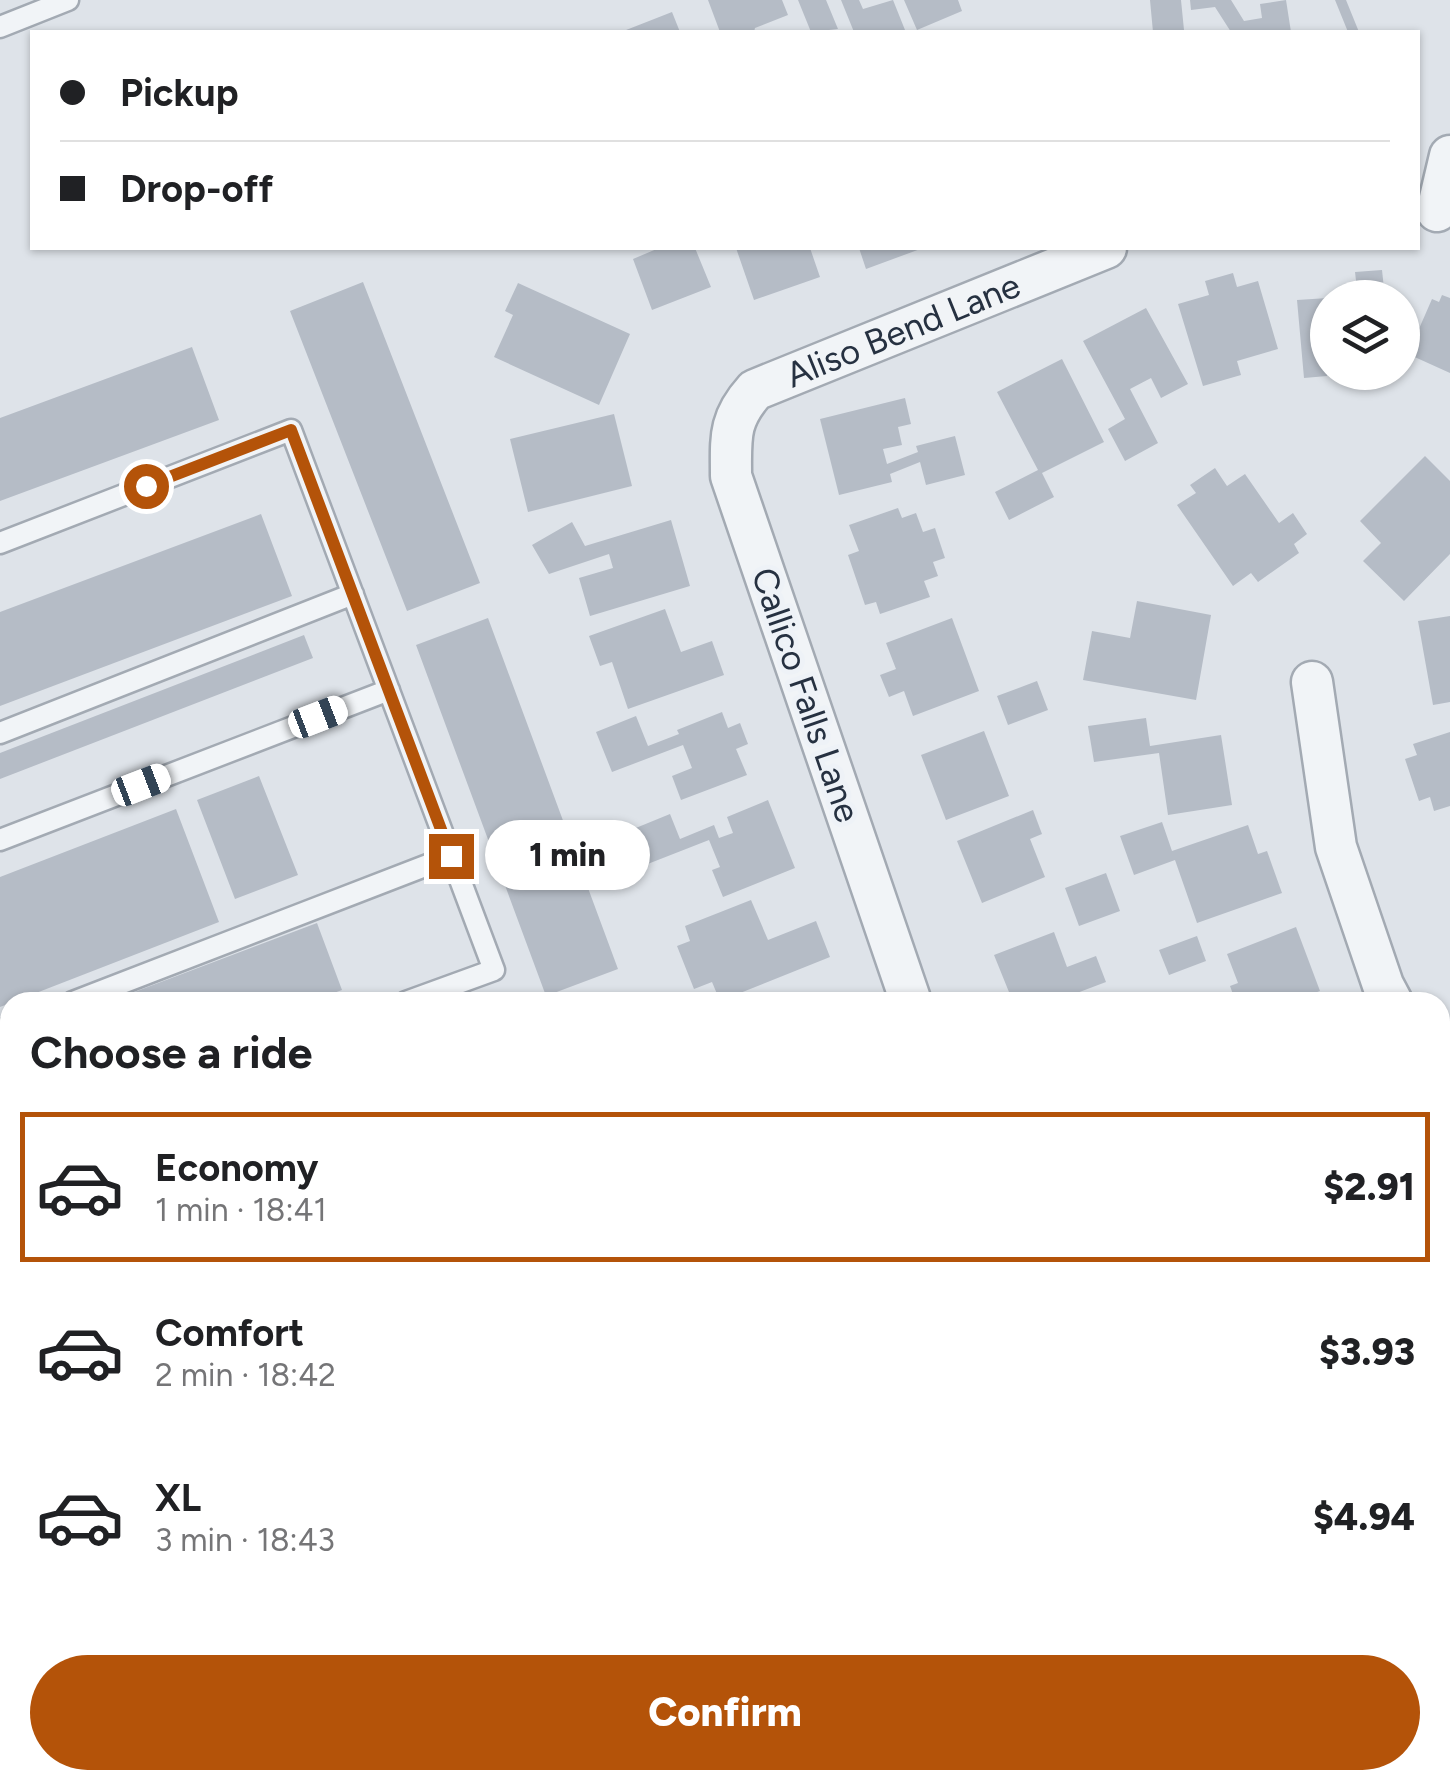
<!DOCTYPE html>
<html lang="en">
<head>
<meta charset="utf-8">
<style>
  :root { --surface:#fff; --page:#f2f2f2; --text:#202124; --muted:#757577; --line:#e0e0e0; --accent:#b45309 }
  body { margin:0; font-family:Figtree,sans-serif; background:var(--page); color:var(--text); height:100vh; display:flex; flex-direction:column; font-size:38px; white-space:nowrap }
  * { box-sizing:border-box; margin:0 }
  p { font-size:32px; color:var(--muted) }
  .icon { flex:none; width:55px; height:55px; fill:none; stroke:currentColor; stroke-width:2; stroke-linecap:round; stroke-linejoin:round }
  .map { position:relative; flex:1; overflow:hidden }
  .side { position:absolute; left:0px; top:992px; width:1450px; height:798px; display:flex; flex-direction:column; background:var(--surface); border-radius:30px 30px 0 0; box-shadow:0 2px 8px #0004 }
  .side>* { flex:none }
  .guide { position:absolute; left:30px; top:30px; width:1390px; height:220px; border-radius:0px; box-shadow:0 2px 8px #0004; display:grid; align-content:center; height:220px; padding:0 30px; background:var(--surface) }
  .tools { position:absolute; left:1310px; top:280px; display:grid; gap:20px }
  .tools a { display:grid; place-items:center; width:110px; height:110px; border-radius:50%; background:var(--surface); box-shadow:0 2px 8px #0004; font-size:50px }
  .end { position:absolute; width:45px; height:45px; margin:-22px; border:12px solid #b45309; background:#fff; box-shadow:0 0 0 5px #fff }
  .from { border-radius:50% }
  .bubble { position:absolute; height:70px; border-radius:35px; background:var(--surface); box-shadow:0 2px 8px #0004; font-size:32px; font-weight:800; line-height:70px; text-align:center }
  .car { position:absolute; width:30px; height:60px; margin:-30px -15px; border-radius:12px; box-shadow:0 0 8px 2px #0007; background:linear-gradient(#fff 24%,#345 0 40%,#fff 0 76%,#345 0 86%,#fff 0) }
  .guide b { display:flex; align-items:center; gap:35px; height:95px; font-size:38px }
  .guide b+b { border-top:2px solid var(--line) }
  .guide i { width:25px; height:25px; background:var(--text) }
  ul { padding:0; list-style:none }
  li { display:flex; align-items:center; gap:30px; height:150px; margin:0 20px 15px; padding:0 10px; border:5px solid transparent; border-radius:0px }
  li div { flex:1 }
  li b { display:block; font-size:38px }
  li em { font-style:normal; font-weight:800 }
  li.on { border-color:var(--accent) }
  li>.icon { width:90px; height:90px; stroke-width:1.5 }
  h2 { padding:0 30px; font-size:45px; line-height:120px }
  .primary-button { display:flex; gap:20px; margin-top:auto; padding:20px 30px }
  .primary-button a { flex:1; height:115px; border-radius:60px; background:var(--accent); color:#fff; font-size:40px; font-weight:800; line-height:115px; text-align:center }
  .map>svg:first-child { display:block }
</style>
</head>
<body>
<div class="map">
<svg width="1450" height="1788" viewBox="0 0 1450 1788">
  <rect width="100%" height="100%" fill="#dee3e9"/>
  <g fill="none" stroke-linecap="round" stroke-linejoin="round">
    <path stroke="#96b3cc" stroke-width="10" d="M 1440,1550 L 1450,1543
      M 749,1788 L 798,1780"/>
  </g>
  <path fill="#b5bcc6" d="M 708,0 L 782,0 L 788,15 L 755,28 L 754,32 L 720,32 Z
    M 798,0 L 826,0 L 838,29 L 811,32 Z
    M 841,0 L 859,0 L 863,9 L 893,0 L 905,30 L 854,32 Z
    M 904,0 L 958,0 L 962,11 L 917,30 Z
    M 1150,0 L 1181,0 L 1184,30 L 1153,32 Z
    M 1190,0 L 1231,0 L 1244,21 L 1262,18 L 1260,4 L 1286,0 L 1291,32 L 1231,32 L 1215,7 L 1191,10 Z
    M 1335,0 L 1346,0 L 1359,32 L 1348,32 Z
    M 672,12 L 680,32 L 621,32 Z
    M 659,248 L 695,248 L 711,287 L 652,310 L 633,259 Z
    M 736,248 L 810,248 L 820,277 L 754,300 Z
    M 859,248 L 923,248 L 866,269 Z
    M 1382,270 L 1385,298 L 1358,298 L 1355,272 Z
    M 1233,273 L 1237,287 L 1258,281 L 1278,349 L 1237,361 L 1241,375 L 1203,386 L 1178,304 L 1209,295 L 1205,281 Z
    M 363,282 L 480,583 L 407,611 L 290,311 Z
    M 518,283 L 630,334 L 599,405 L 494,357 L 513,315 L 505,311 Z
    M 1442,295 L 1450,298 L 1450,373 L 1408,354 L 1432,299 L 1439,302 Z
    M 1328,298 L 1327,376 L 1304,378 L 1297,300 Z
    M 1146,308 L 1188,384 L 1161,398 L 1151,378 L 1130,389 L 1158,443 L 1125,461 L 1108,429 L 1125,419 L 1083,341 Z
    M 192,347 L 219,420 L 0,501 L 0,418 Z
    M 1062,359 L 1104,442 L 1042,473 L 1054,497 L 1009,520 L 995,492 L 1038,470 L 997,392 Z
    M 905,398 L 911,424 L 898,427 L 902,445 L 883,449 L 887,464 L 918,452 L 916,446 L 955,436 L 965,475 L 926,485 L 920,462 L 890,474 L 892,482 L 839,495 L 820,419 Z
    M 614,414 L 632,486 L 528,512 L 510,439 Z
    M 1425,456 L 1450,481 L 1450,554 L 1404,601 L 1363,561 L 1381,543 L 1360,521 Z
    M 1215,468 L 1227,486 L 1245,474 L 1279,523 L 1293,513 L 1307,534 L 1294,544 L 1299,553 L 1258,582 L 1251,573 L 1233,586 L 1177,505 L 1196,493 L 1190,485 Z
    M 898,508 L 902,518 L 916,513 L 923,532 L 935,528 L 945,558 L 933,562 L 938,576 L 924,581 L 930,597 L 880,614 L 876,602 L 865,605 L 848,555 L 859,551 L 849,525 Z
    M 261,514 L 292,596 L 0,706 L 0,612 Z
    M 671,520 L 690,586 L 590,616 L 579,578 L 613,568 L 609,554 L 549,574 L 532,545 L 572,522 L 585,546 Z
    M 1137,601 L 1211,615 L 1196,700 L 1083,680 L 1092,631 L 1130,638 Z
    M 665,609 L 681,652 L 712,641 L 724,675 L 628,709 L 612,662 L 600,666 L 589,636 Z
    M 1450,616 L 1450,702 L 1433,705 L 1418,621 Z
    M 488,618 L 618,969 L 546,996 L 416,645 Z
    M 952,618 L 979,691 L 913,716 L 904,691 L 889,697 L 880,675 L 896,669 L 886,643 Z
    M 304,635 L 313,658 L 0,779 L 0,753 Z
    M 1037,681 L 1048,710 L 1008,725 L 997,696 Z
    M 722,712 L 728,728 L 740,723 L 748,744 L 736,749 L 747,775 L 681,800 L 672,776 L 692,768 L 683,745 L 612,772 L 596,732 L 636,716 L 648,746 L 679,734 L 677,730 Z
    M 1146,718 L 1150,746 L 1221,735 L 1232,805 L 1168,815 L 1159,753 L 1094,762 L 1088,726 Z
    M 984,731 L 1009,796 L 946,820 L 921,755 Z
    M 1450,732 L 1450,806 L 1434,811 L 1430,797 L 1419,801 L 1405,759 L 1417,755 L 1413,744 Z
    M 259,776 L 298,875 L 235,899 L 197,800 Z
    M 768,800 L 795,868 L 723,897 L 712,870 L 720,867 L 709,840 L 640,867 L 626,832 L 670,814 L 680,839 L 714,825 L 719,838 L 733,833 L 727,817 Z
    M 176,809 L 219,922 L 0,1007 L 0,877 Z
    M 1033,810 L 1042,834 L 1030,839 L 1045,877 L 982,903 L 957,841 Z
    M 1162,822 L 1172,851 L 1248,825 L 1258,854 L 1267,851 L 1282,893 L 1197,923 L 1175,860 L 1134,875 L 1120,836 Z
    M 1106,873 L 1120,911 L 1079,926 L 1065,888 Z
    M 751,900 L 768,940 L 816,921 L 830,957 L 720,1001 L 712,982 L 694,989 L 677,946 L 690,941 L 685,926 Z
    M 317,923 L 342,990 L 309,1002 L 108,1002 Z
    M 1296,927 L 1320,991 L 1289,1002 L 1222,1002 L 1234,997 L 1230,986 L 1238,983 L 1227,954 Z
    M 1054,932 L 1067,967 L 1096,956 L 1106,982 L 1053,1002 L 1013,1002 L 994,955 Z
    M 1197,936 L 1206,961 L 1169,975 L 1159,950 Z
    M 10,1042 L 10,1101 L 0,1105 L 0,1046 Z
    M 10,1175 L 10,1214 L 0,1217 L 0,1178 Z
    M 1448,1201 L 1450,1310 L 1440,1315 L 1440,1205 Z
    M 6,1338 L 10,1345 L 10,1457 L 0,1462 L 0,1341 Z
    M 0,1711 L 10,1712 L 10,1780 L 81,1780 L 86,1788 L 0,1788 Z"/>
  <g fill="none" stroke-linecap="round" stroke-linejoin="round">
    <defs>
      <path id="lane" d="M 0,27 L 68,0
        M 0,543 L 291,430 L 494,970 L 406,1002
        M 0,733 L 353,594
        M 0,840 L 389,690
        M 73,1002 L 451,856
        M 0,1031 L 10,1027
        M 0,1152 L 10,1148"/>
      <g id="street">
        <path d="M 1437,211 L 1450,156"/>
        <path d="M 1312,682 L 1336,847 L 1383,985 L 1392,1002"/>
        <path id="s1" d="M 911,1002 L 731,476 C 731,438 728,420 755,390 L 1106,248"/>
        <path d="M 1440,1095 L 1448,1112"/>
        <path d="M 0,1584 L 3,1601 L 0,1617"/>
      </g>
    </defs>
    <use href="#lane" stroke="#a3aab3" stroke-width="25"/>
    <use href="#street" stroke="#a3aab3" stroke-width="45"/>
    <path stroke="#bcc1c8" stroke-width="6" stroke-dasharray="8 8" stroke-linecap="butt" d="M 1440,1422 L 1450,1417
      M 1440,1683 L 1450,1677
      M 318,1788 L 324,1780
      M 979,1788 L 998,1780"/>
    <use href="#lane" stroke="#f1f4f7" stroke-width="20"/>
    <use href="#street" stroke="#f1f4f7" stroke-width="40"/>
  </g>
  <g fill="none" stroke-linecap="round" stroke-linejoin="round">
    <path stroke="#b45309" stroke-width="12" d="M 146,486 L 291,430 L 451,856"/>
  </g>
  <g text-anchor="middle" stroke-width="10" stroke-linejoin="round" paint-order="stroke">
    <g font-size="35" fill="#263141" stroke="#eef2f7">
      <text dy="12" stroke="none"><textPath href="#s1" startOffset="808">Aliso Bend Lane</textPath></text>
      <text transform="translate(806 695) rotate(71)" y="12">Callico Falls Lane</text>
    </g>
  </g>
</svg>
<div class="tools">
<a><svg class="icon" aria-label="layers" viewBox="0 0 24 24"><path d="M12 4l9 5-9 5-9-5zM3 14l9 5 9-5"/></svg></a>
</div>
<i class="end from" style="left:146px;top:486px"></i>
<i class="end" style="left:451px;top:856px"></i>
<div class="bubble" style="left:485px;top:820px;width:165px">1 min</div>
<i class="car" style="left:318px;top:717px;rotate:69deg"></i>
<i class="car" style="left:141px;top:785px;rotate:69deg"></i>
<div class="guide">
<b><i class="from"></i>Pickup</b>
<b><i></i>Drop-off</b>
</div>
<section class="side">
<h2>Choose a ride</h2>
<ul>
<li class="on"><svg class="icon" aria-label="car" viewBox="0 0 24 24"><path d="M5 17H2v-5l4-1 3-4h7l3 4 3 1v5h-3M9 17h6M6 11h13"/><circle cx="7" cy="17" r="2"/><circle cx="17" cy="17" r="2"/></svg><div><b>Economy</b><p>1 min · 18:41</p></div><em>$2.91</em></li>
<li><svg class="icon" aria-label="car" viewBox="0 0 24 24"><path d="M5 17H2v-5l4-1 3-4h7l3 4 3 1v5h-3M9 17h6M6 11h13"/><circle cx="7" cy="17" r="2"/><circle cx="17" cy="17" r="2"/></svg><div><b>Comfort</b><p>2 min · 18:42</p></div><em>$3.93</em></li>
<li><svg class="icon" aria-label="car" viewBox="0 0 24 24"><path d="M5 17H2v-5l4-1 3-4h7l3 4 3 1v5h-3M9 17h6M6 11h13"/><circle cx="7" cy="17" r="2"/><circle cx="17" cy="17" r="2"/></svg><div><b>XL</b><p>3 min · 18:43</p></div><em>$4.94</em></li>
</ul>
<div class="primary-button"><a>Confirm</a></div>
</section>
</div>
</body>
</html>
